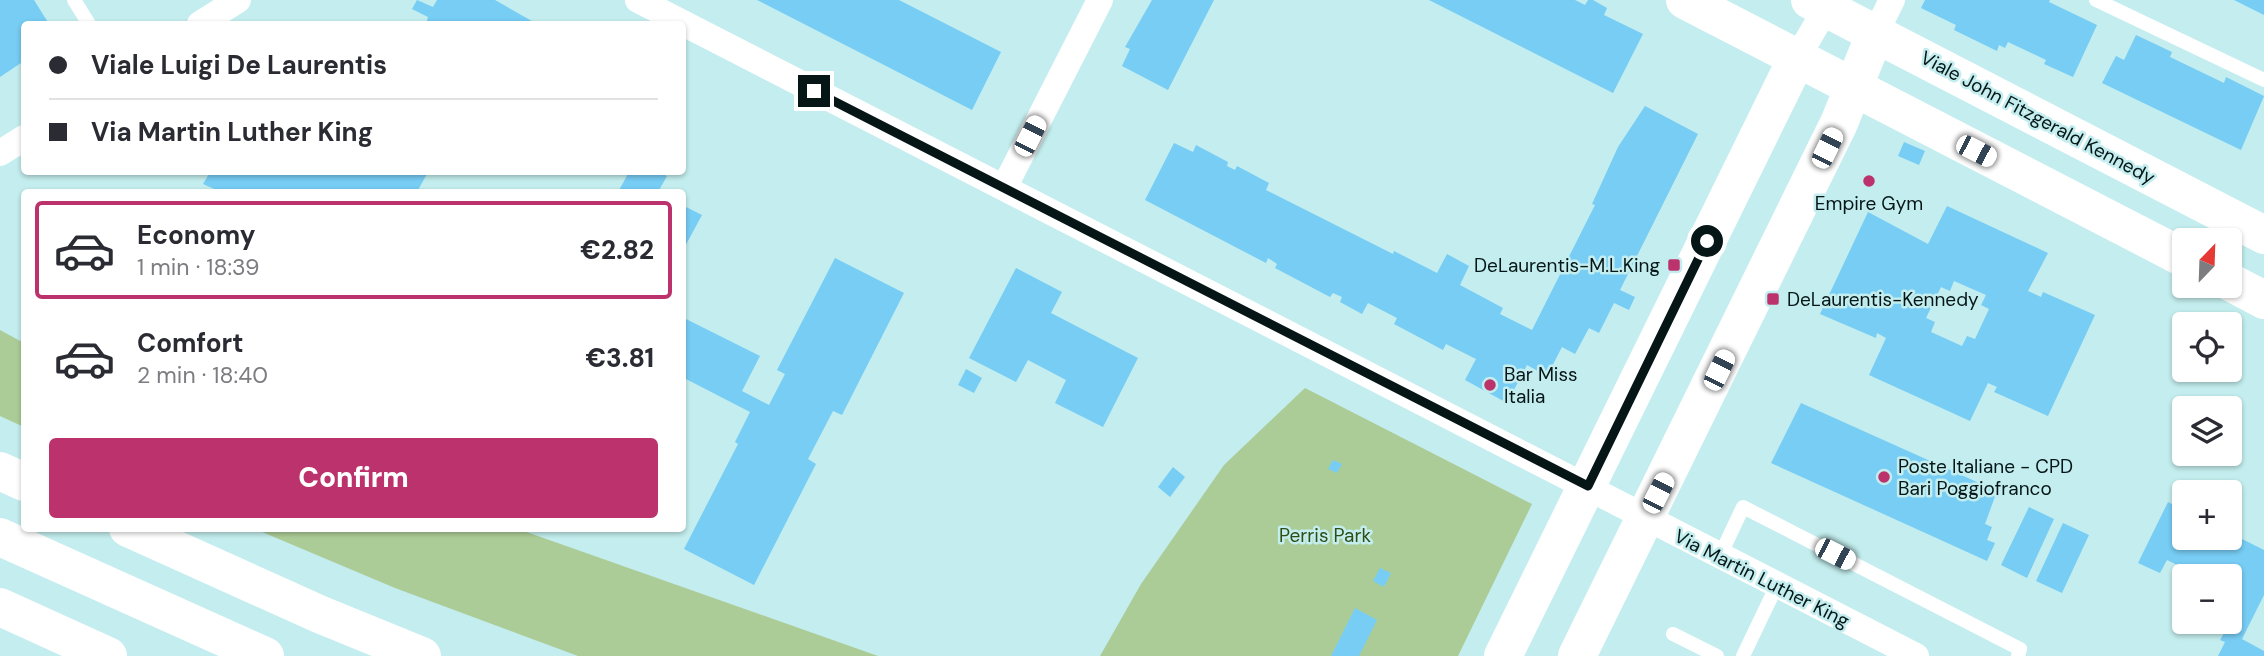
<!DOCTYPE html>
<html lang="en">
<head>
<meta charset="utf-8">
<style>
  :root { --surface:#fff; --page:#f2f2f3; --text:#2b2b33; --muted:#7c7c81; --line:#e1e1e2; --accent:#bc326d }
  body { margin:0; font-family:"DM Sans",sans-serif; background:var(--page); color:var(--text); height:100vh; display:flex; flex-direction:column; font-size:26px; white-space:nowrap }
  * { box-sizing:border-box; margin:0 }
  p { font-size:23px; color:var(--muted) }
  .icon { flex:none; width:38px; height:38px; fill:none; stroke:currentColor; stroke-width:2; stroke-linecap:round; stroke-linejoin:round }
  .map { position:relative; flex:1; overflow:hidden }
  .panel { position:absolute; left:21px; top:189px; width:665px; height:343px; display:flex; flex-direction:column; background:var(--surface); border-radius:7px; box-shadow:0 2px 5px #0004 }
  .panel>* { flex:none }
  .top-card { position:absolute; left:21px; top:21px; width:665px; height:154px; border-radius:7px; box-shadow:0 2px 5px #0004; display:grid; align-content:center; height:154px; padding:0 28px; background:var(--surface) }
  .needle { width:46px; rotate:23deg }
  .controls { position:absolute; left:2172px; top:228px; display:grid; gap:14px }
  .controls a { display:grid; place-items:center; width:70px; height:70px; border-radius:7px; background:var(--surface); box-shadow:0 2px 5px #0004; font-size:35px }
  .end { position:absolute; width:32px; height:32px; margin:-16px; border:9px solid #061617; background:#fff; box-shadow:0 0 0 4px #fff }
  .from { border-radius:50% }
  .car { position:absolute; width:21px; height:42px; margin:-21px -10px; border-radius:9px; box-shadow:0 0 5px 2px #0007; background:linear-gradient(#fff 24%,#345 0 40%,#fff 0 76%,#345 0 86%,#fff 0) }
  .top-card b { display:flex; align-items:center; gap:24px; height:66px; font-size:26px }
  .top-card b+b { border-top:2px solid var(--line) }
  .top-card i { width:18px; height:18px; background:var(--text) }
  ul { padding:12px 0 0; list-style:none }
  li { display:flex; align-items:center; gap:21px; height:98px; margin:0 14px 10px; padding:0 14px; border:4px solid transparent; border-radius:7px }
  li div { flex:1 }
  li b { display:block; font-size:26px }
  li em { font-style:normal; font-weight:800 }
  li.selected { border-color:var(--accent) }
  li>.icon { width:63px; height:63px; stroke-width:1.5 }
  .cta { display:flex; gap:14px; margin-top:auto; padding:14px 28px }
  .cta a { flex:1; height:80px; border-radius:7px; background:var(--accent); color:#fff; font-size:28px; font-weight:800; line-height:80px; text-align:center }
  .map>svg:first-child { display:block }
</style>
</head>
<body>
<div class="map">
<svg width="2264" height="656" viewBox="0 0 2264 656">
  <rect width="100%" height="100%" fill="#c3edee"/>
  <path fill="#accc97" d="M 0,330 L 24,343 L 24,427 L 0,416 Z
    M 1305,388 L 1532,504 L 1458,656 L 1100,656 L 1141,584 L 1224,465 Z
    M 255,529 L 518,529 L 878,656 L 578,656 L 395,588 Z"/>
  <path fill="#77cdf4" fill-rule="evenodd" d="M 0,0 L 34,0 L 49,24 L 24,24 L 24,61 L 0,77 Z
    M 417,0 L 433,7 L 437,0 L 495,0 L 537,24 L 426,24 L 428,17 L 412,9 Z
    M 757,0 L 899,0 L 1001,52 L 972,110 Z
    M 1152,0 L 1214,0 L 1168,90 L 1122,66 L 1130,49 L 1125,47 Z
    M 1429,0 L 1575,0 L 1585,5 L 1588,0 L 1593,0 L 1607,8 L 1604,15 L 1643,34 L 1613,93 Z
    M 1925,0 L 2050,0 L 2049,2 L 2097,25 L 2073,77 L 2044,64 L 2046,60 L 2008,42 L 2005,48 L 1999,45 L 1997,51 L 1954,30 L 1956,25 L 1921,8 Z
    M 2234,0 L 2264,0 L 2264,15 Z
    M 2136,35 L 2172,52 L 2170,57 L 2224,83 L 2226,77 L 2264,96 L 2241,150 L 2102,83 L 2116,56 L 2124,60 Z
    M 1645,106 L 1698,134 L 1620,290 L 1635,297 L 1629,310 L 1614,303 L 1599,333 L 1589,328 L 1575,354 L 1562,347 L 1547,376 L 1527,365 L 1507,403 L 1465,380 L 1476,359 L 1446,344 L 1443,350 L 1394,324 L 1397,318 L 1368,303 L 1362,314 L 1340,302 L 1342,297 L 1333,293 L 1330,297 L 1275,268 L 1277,264 L 1268,258 L 1266,263 L 1145,200 L 1174,143 L 1193,152 L 1196,145 L 1228,162 L 1227,166 L 1235,170 L 1237,166 L 1269,183 L 1266,190 L 1393,254 L 1394,251 L 1437,273 L 1447,254 L 1469,266 L 1460,285 L 1503,308 L 1500,314 L 1532,330 L 1595,205 L 1592,204 L 1618,147 Z
    M 1904,142 L 1925,151 L 1919,165 L 1898,156 Z
    M 210,172 L 428,172 L 417,192 L 221,192 L 203,184 Z
    M 629,172 L 657,172 L 667,176 L 658,192 L 618,192 Z
    M 682,205 L 702,215 L 682,252 Z
    M 1947,206 L 2048,253 L 2028,291 L 2041,297 L 2043,292 L 2095,315 L 2048,416 L 1994,392 L 1997,387 L 1988,383 L 1970,421 L 1869,375 L 1886,338 L 1877,333 L 1876,338 L 1820,314 L 1868,212 L 1928,244 ZM 1954,281 L 1986,295 L 1981,305 L 1989,309 L 1975,339 L 1967,336 L 1962,346 L 1931,332 L 1935,322 L 1926,318 L 1941,287 L 1950,291 Z
    M 835,258 L 904,293 L 842,415 L 833,411 L 808,459 L 816,464 L 754,585 L 684,549 L 738,444 L 735,442 L 750,412 L 686,379 L 682,386 L 682,317 L 760,356 L 742,391 L 769,405 L 785,374 L 777,370 Z
    M 1016,268 L 1062,292 L 1051,313 L 1138,358 L 1103,427 L 1055,403 L 1066,380 L 1049,371 L 1028,360 L 1016,382 L 969,358 Z
    M 966,369 L 982,378 L 974,393 L 958,385 Z
    M 1801,403 L 1997,491 L 1985,524 L 1992,527 L 1987,540 L 1995,543 L 1987,561 L 1771,463 Z
    M 1333,460 L 1342,464 L 1337,473 L 1328,469 Z
    M 1173,467 L 1185,477 L 1170,497 L 1158,487 Z
    M 2168,502 L 2184,510 L 2184,537 L 2230,537 L 2230,533 L 2264,550 L 2264,595 L 2242,639 L 2264,651 L 2264,656 L 2218,656 L 2225,642 L 2220,640 L 2225,631 L 2220,627 L 2223,621 L 2230,621 L 2230,609 L 2236,594 L 2230,591 L 2230,576 L 2199,576 L 2167,560 L 2160,573 L 2138,563 Z
    M 2029,507 L 2054,519 L 2027,578 L 2001,565 Z
    M 2063,523 L 2089,535 L 2062,593 L 2036,581 Z
    M 1380,568 L 1391,573 L 1384,587 L 1373,581 Z
    M 1355,608 L 1377,620 L 1359,656 L 1331,656 Z"/>
  <g fill="none" stroke-linecap="round" stroke-linejoin="round">
    <path stroke="#fff" stroke-width="14" d="M 74,0 L 89,24
      M 2096,0 L 2264,80
      M 1719,558 L 1743,507 L 2020,649 L 2018,656
      M 1673,634 L 1717,656
      M 1743,656 L 1776,587"/>
    <path stroke="#fff" stroke-width="26" d="M 638,0 L 1916,656
      M 200,24 L 238,0
      M 1875,34 L 1892,0
      M 1797,58 L 1831,0
      M 0,153 L 24,138
      M 1004,188 L 1100,0"/>
    <path stroke="#fff" stroke-width="38" d="M 1685,0 L 2184,258
      M 1810,0 L 2264,235
      M 2230,282 L 2264,300
      M 0,471 L 24,482
      M 128,528 L 319,614 L 422,656
      M 0,537 L 265,656
      M 0,607 L 108,656
      M 1503,656 L 1797,58
      M 1577,656 L 1839,123 L 1875,34"/>
  </g>
  <g fill="none" stroke-linecap="round" stroke-linejoin="round">
    <path stroke="#061617" stroke-width="9" d="M 814,91 L 1588,486 L 1707,241"/>
  </g>
  <g fill="#bc326d" stroke="#c3edee" stroke-width="2.5">
    <circle cx="1869" cy="181" r="7"/>
    <rect x="1667" y="258" width="14" height="14" rx="3.5"/>
    <rect x="1766" y="292" width="14" height="14" rx="3.5"/>
    <circle cx="1490" cy="385" r="7"/>
    <circle cx="1884" cy="477" r="7"/>
  </g>
  <g text-anchor="middle" stroke-width="5" stroke-linejoin="round" paint-order="stroke">
    <g font-size="19" fill="#061617" stroke="#c3edee">
      <text transform="translate(2038 117) rotate(28)" y="7">Viale John Fitzgerald Kennedy</text>
      <text transform="translate(1762 578) rotate(27)" y="7">Via Martin Luther King</text>
    </g>
    <g font-size="19" fill="#061617" stroke="#c3edee" text-anchor="start">
      <text x="1869" y="210" text-anchor="middle">Empire Gym</text>
      <text x="1660" y="272" text-anchor="end">DeLaurentis-M.L.King</text>
      <text x="1787" y="306">DeLaurentis-Kennedy</text>
      <text x="1504" y="381">Bar Miss<tspan x="1504" dy="22">Italia</tspan></text>
      <text x="1898" y="473">Poste Italiane - CPD<tspan x="1898" dy="22">Bari Poggiofranco</tspan></text>
    </g>
    <g font-size="19" fill="#2f4d12" stroke="#c3edee">
      <text x="1325" y="542">Perris Park</text>
    </g>
  </g>
</svg>
<div class="controls">
<a><svg class="needle" viewBox="-14 -14 28 28"><path d="M0-13l5 13h-10z" fill="#e53935"/><path d="M0 13l5-13h-10z" fill="#7c7c81"/></svg></a>
<a><svg class="icon" aria-label="locate" viewBox="0 0 24 24"><circle cx="12" cy="12" r="6"/><path d="M12 2v4M12 18v4M2 12h4M18 12h4"/></svg></a>
<a><svg class="icon" aria-label="layers" viewBox="0 0 24 24"><path d="M12 4l9 5-9 5-9-5zM3 14l9 5 9-5"/></svg></a>
<a>+</a>
<a>−</a>
</div>
<i class="end from" style="left:1707px;top:241px"></i>
<i class="end" style="left:814px;top:91px"></i>
<i class="car" style="left:1030px;top:136px;rotate:27deg"></i>
<i class="car" style="left:1827px;top:148px;rotate:26deg"></i>
<i class="car" style="left:1976px;top:151px;rotate:117deg"></i>
<i class="car" style="left:1719px;top:370px;rotate:26deg"></i>
<i class="car" style="left:1658px;top:493px;rotate:27deg"></i>
<i class="car" style="left:1835px;top:554px;rotate:117deg"></i>
<div class="top-card">
<b><i class="from"></i>Viale Luigi De Laurentis</b>
<b><i></i>Via Martin Luther King</b>
</div>
<section class="panel">
<ul>
<li class="selected"><svg class="icon" aria-label="car" viewBox="0 0 24 24"><path d="M5 17H2v-5l4-1 3-4h7l3 4 3 1v5h-3M9 17h6M6 11h13"/><circle cx="7" cy="17" r="2"/><circle cx="17" cy="17" r="2"/></svg><div><b>Economy</b><p>1 min · 18:39</p></div><em>€2.82</em></li>
<li><svg class="icon" aria-label="car" viewBox="0 0 24 24"><path d="M5 17H2v-5l4-1 3-4h7l3 4 3 1v5h-3M9 17h6M6 11h13"/><circle cx="7" cy="17" r="2"/><circle cx="17" cy="17" r="2"/></svg><div><b>Comfort</b><p>2 min · 18:40</p></div><em>€3.81</em></li>
</ul>
<div class="cta"><a>Confirm</a></div>
</section>
</div>
</body>
</html>
